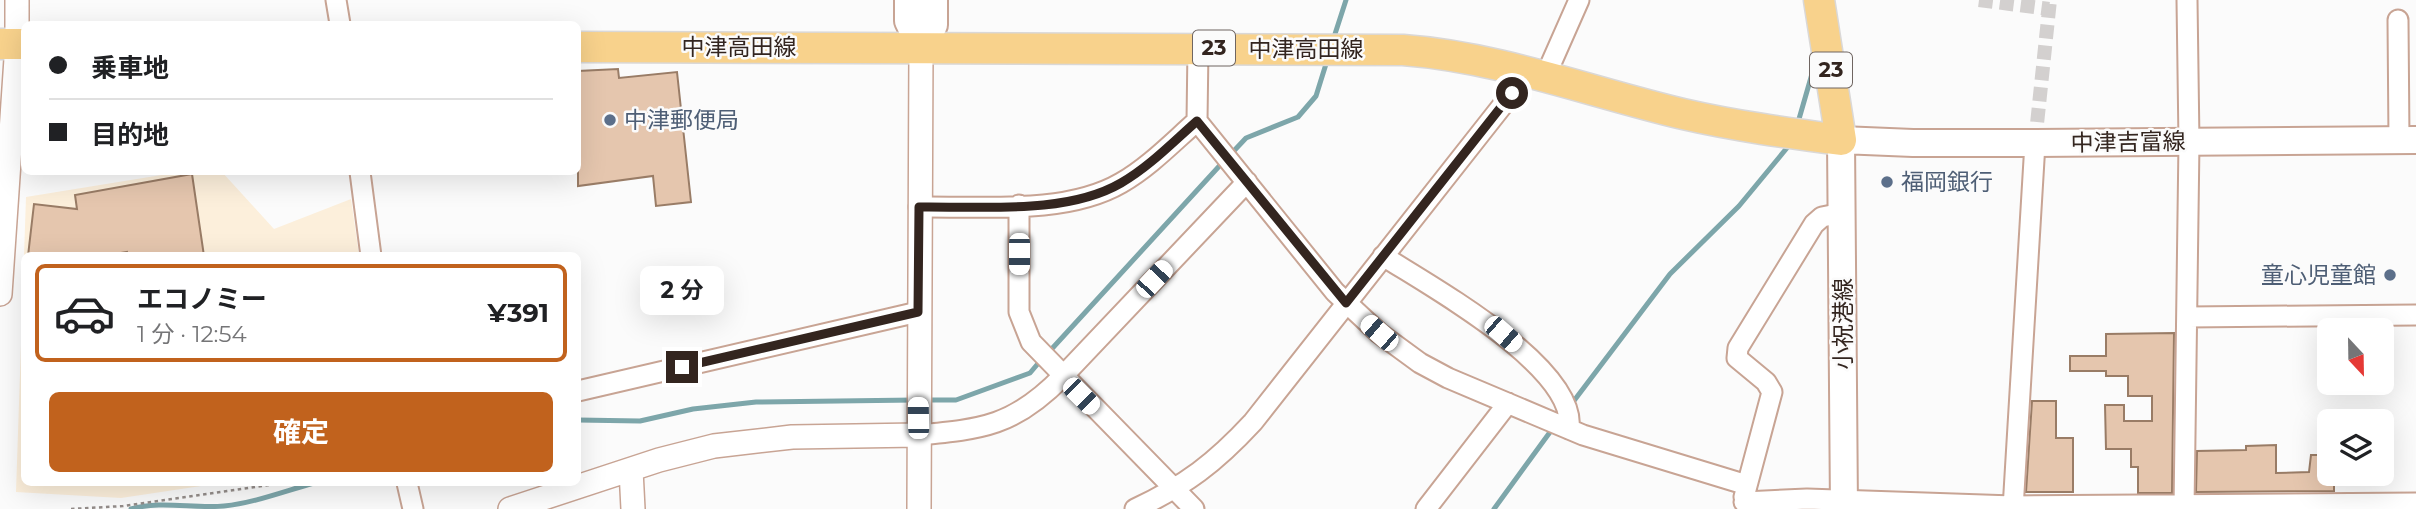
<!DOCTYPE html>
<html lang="ja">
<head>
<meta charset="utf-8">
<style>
  :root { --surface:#fff; --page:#f6f6f6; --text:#202124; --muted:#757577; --line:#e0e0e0; --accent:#c1621d }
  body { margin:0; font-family:Montserrat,"Noto Sans JP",sans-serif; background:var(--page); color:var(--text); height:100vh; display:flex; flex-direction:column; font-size:26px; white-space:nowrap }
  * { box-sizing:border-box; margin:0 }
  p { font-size:23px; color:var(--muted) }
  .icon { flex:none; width:38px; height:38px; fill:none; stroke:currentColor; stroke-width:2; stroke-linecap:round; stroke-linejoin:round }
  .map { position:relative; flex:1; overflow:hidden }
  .drawer { position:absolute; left:21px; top:252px; width:560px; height:234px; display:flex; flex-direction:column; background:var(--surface); border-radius:10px; box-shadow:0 7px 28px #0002 }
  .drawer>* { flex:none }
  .top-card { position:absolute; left:21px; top:21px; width:560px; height:154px; border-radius:10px; box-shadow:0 7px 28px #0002; display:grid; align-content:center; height:154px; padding:0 28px; background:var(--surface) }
  .needle { width:46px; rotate:158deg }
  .controls { position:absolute; left:2317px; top:318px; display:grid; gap:14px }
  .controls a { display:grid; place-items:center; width:77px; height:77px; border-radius:10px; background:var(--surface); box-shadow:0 7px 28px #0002; font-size:35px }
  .end { position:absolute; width:32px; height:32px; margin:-16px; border:9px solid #33251f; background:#fff; box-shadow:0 0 0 4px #fff }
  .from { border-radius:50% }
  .bubble { position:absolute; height:49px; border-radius:10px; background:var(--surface); box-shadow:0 7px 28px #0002; font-size:23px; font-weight:700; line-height:49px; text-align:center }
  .car { position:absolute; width:21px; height:42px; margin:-21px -10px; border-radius:9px; box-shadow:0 0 5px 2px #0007; background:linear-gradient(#fff 24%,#345 0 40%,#fff 0 76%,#345 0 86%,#fff 0) }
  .top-card b { display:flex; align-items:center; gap:24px; height:66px; font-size:26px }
  .top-card b+b { border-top:2px solid var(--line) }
  .top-card i { width:18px; height:18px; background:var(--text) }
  ul { padding:12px 0 0; list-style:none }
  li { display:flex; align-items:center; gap:21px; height:98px; margin:0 14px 10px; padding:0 14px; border:4px solid var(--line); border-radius:10px }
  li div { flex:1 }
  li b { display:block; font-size:26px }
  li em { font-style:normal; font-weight:700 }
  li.selected { border-color:var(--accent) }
  li>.icon { width:63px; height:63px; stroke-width:1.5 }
  .cta { display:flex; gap:14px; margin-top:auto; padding:14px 28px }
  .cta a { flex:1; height:80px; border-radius:10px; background:var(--accent); color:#fff; font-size:28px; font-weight:700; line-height:80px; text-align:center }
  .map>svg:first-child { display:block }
</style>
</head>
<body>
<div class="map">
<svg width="2416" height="509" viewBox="0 0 2416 509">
  <rect width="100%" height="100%" fill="#fbfbfb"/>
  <path fill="#fcefdb" d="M 180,172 L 222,172 L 274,229 L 351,199 L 359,255 L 24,256 L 24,483 L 221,483 L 121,498 L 16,492 L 26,197 Z"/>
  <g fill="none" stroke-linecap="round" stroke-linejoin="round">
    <path stroke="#7da6aa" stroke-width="5" d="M 1335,34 L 1346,0
      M 1799,119 L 1816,60
      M 1230,155 L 1246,138 L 1298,117 L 1316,96 L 1326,64
      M 1048,353 L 1223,162
      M 925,400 L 956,400 L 1030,373 L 1041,360
      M 1570,406 L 1670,274 L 1739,206 L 1791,143
      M 578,420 L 640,421 L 693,409 L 756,402 L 915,400
      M 131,509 C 162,500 193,509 224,506 C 254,503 285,491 314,483
      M 1494,509 L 1553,428"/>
  </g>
  <path fill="#e5c6ae" stroke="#997c66" stroke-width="2" d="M 618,69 L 619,78 L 677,72 L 691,202 L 656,206 L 653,176 L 578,186 L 578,71 Z
    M 192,174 L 204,256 L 128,256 L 127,252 L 104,256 L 28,256 L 34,204 L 77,209 L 75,195 Z
    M 2174,333 L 2172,493 L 2138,493 L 2138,467 L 2131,467 L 2131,449 L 2106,449 L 2105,405 L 2124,405 L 2124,421 L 2152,421 L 2152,396 L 2128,396 L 2128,376 L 2106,376 L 2106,371 L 2070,371 L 2070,356 L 2106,356 L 2106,334 Z
    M 2032,401 L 2056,401 L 2056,438 L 2073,438 L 2073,492 L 2026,492 Z
    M 2276,445 L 2276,473 L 2309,472 L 2311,455 L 2329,455 L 2329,474 L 2334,474 L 2334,491 L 2196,492 L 2197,451 L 2246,450 L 2246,446 Z"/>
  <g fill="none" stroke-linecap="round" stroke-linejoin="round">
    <path stroke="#d3d0cf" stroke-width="14" stroke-dasharray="14 7" stroke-linecap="butt" d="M 1979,0 L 2049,9
      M 2035,143 L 2050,0"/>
    <defs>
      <path id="minor" d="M 336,0 L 340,24
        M 2398,20 L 2399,140
        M 1198,48 L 1197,121 L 1335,292 L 1379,333 L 1420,363 L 1448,378 L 1583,435 L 1747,485
        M 1545,77 L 1579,0
        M 360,172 L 371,256
        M 1019,205 L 1019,312 L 1031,342 L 1194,509
        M 919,207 C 982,206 1066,215 1121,183 C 1149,167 1173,142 1197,121
        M 1383,256 C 1428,285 1578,367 1569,429
        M 2188,317 L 2416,315
        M 578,391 L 918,312
        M 918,435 C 983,429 1014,426 1062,377 L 1247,182
        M 407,483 L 413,509
        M 1744,497 L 1772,392 L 1766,382 L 1737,358 L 1738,348 L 1814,224 L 1822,217 L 1842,213
        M 1744,502 L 1807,499 L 2013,506 L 2416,503
        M 1135,509 C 1186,485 1215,463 1253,422 L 1528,73
        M 1426,509 L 1508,403
        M 2013,509 L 2035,143
        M 2184,509 L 2189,142 L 2187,0"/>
      <path id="tertiary" d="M 0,294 L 17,44 L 17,0
        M 631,470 L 633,509
        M 510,509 L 659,460 L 714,446 L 792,437 L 918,435
        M 919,509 L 921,48"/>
      <path id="secondary" d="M 908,0 L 908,21 L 921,48
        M 921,48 L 934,25 L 934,0
        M 1844,509 L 1841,140 L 1913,143 L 2035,143 L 2416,140"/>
      <path id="primary" d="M 0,44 L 24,44
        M 578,47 L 1403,50 C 1499,57 1590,92 1683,114 C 1735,126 1788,133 1841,140 L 1819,0"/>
    </defs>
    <use href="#minor" stroke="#c8a494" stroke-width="23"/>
    <use href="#tertiary" stroke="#c8a494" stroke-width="26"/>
    <use href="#secondary" stroke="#c8a494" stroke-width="30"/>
    <use href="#primary" stroke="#dad8d7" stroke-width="33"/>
    <path stroke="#948d8a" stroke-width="2.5" stroke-dasharray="3.5 3.5" stroke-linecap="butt" d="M 71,509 L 123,506 L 282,483"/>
    <use href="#minor" stroke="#fff" stroke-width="19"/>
    <use href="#tertiary" stroke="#fff" stroke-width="23"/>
    <use href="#secondary" stroke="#fff" stroke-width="26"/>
    <use href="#primary" stroke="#f8d28c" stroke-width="30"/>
  </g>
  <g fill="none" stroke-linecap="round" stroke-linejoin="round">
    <path stroke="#33251f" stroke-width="9" d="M 682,367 L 918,312 L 919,207 C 982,206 1066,215 1121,183 C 1149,167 1173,142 1197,121 L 1346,303 L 1512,93"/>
  </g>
  <g fill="#5c6f8a" stroke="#fbfbfb" stroke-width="2.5">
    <circle cx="610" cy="120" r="7"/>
    <circle cx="1887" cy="182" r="7"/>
    <circle cx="2390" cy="275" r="7"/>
  </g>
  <g text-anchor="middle" stroke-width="5" stroke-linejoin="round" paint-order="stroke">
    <g fill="#fbfbfb" stroke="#6f6561" stroke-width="2">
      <rect x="1193" y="30.5" width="42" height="35" rx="5"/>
      <rect x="1810" y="52.5" width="42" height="35" rx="5"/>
    </g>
    <g font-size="21" font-weight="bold" fill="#33251f">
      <text x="1214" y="55">23</text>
      <text x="1831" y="77">23</text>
    </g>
    <g font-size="23" fill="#33251f" stroke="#fbfbfb">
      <text x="739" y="55">中津高田線</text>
      <text x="1306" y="57">中津高田線</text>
      <text transform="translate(2128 142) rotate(-1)" y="8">中津吉富線</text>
      <text transform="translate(1843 324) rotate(-90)" y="8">小祝港線</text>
    </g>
    <g font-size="23" fill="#4e5e75" stroke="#fbfbfb" text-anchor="start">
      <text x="624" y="128">中津郵便局</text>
      <text x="1901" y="190">福岡銀行</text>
      <text x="2376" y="283" text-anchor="end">童心児童館</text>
    </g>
  </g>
</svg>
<div class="controls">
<a><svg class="needle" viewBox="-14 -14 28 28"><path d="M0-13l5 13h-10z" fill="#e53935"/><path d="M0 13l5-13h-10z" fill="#757577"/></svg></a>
<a><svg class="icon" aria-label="layers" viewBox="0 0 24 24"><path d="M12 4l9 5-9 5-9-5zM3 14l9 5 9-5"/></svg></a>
</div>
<i class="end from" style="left:1512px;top:93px"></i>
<i class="end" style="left:682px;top:367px"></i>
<div class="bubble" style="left:640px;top:266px;width:84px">2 分</div>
<i class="car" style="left:1019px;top:254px;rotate:180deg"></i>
<i class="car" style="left:1154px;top:279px;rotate:43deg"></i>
<i class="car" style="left:1379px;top:333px;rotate:311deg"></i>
<i class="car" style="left:1503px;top:334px;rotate:131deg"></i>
<i class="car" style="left:1081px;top:396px;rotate:135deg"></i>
<i class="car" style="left:918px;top:418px;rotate:359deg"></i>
<div class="top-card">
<b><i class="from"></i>乗車地</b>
<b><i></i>目的地</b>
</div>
<section class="drawer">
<ul>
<li class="selected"><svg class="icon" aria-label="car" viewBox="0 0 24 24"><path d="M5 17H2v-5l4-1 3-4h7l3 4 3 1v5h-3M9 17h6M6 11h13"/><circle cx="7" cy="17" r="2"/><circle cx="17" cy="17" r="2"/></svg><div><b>エコノミー</b><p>1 分 · 12:54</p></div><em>¥391</em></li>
</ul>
<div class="cta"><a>確定</a></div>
</section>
</div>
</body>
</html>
